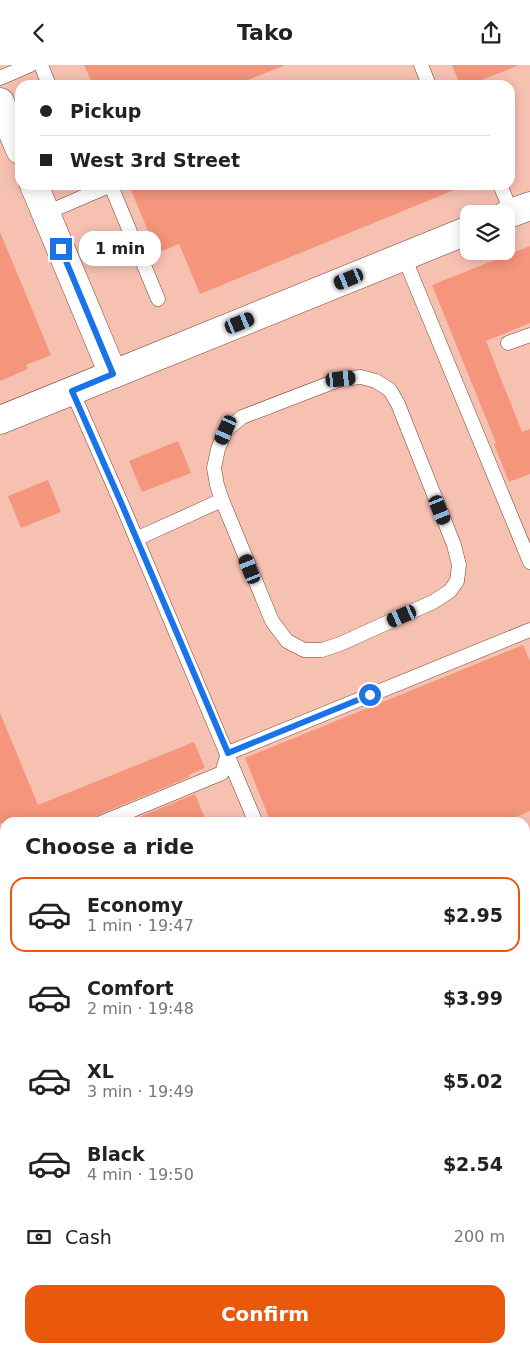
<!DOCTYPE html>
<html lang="en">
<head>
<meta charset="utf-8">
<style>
  :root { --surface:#fff; --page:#f6f6f6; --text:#222; --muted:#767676; --line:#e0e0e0; --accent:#ea580c }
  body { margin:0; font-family:"DejaVu Sans",sans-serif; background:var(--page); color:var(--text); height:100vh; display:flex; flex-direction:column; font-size:19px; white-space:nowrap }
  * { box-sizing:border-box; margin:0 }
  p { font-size:16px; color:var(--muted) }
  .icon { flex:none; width:28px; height:28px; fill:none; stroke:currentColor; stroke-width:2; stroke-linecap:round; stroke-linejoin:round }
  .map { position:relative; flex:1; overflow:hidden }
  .details { position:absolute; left:0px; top:752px; width:530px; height:536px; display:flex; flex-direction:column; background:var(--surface); border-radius:15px 15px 0 0; box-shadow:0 2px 12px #0003 }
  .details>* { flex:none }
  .top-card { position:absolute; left:15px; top:15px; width:500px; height:110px; border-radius:15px; box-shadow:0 2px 12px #0003; display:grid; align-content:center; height:110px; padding:0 25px; background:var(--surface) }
  .tools { position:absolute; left:460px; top:140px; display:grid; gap:10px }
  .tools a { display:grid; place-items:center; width:55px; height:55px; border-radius:10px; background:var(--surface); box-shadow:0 2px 12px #0003; font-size:25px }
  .end { position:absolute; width:22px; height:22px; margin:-11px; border:6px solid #1a73e8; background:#fff; box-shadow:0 0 0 2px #fff }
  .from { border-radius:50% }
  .bubble { position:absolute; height:35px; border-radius:15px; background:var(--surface); box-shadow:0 2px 12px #0003; font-size:16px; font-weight:800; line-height:35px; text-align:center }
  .car { position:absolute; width:15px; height:30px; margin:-15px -8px; border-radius:6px; box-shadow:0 0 4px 1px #0007; background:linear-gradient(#222 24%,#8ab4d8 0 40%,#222 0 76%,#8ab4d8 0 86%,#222 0) }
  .top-card b { display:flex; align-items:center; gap:18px; height:48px; font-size:19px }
  .top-card b+b { border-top:1px solid var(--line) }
  .top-card i { width:12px; height:12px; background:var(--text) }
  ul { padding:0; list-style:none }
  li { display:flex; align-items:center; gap:15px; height:75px; margin:0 10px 8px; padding:0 15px; border:2px solid transparent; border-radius:15px }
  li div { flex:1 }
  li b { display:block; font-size:19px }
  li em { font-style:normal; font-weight:800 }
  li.current { border-color:var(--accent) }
  li>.icon { width:45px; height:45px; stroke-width:1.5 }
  h2 { padding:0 25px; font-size:22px; line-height:60px }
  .pay { display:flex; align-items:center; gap:12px; height:55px; padding:0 25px; font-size:19px }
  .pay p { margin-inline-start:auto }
  .cta { display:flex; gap:10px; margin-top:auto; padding:10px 25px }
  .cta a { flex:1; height:58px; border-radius:15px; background:var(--accent); color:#fff; font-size:20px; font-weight:800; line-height:58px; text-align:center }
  header { display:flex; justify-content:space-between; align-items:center; height:65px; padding:0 25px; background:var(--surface); font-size:22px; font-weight:800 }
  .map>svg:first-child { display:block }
</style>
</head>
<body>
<header><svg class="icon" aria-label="back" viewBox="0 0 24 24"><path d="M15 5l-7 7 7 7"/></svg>Tako<svg class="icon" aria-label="share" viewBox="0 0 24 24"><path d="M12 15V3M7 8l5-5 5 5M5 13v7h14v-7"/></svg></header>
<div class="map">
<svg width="530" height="1288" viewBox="0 0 530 1288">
  <rect width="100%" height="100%" fill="#f7c1b2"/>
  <path fill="#f4957c" d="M 84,0 L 283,0 L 283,1 L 235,20 L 93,20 Z
    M 452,0 L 517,0 L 517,1 L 469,20 L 460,20 Z
    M 129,120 L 464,120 L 464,121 L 200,229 L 179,179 L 157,188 Z
    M 0,167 L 51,290 L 26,300 L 28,304 L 0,316 Z
    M 530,181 L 530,258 L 486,276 L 522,367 L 530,364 L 530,409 L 509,417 L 494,379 L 496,378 L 432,220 Z
    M 178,376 L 191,408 L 142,427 L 129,396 Z
    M 48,415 L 61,447 L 21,463 L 8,431 Z
    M 523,580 L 530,596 L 530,746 L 502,758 L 271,758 L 245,693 Z
    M 0,648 L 38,740 L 194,677 L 205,703 L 188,710 L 189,712 L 98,750 L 94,753 L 92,758 L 0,758 Z
    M 195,729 L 207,758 L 125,758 Z"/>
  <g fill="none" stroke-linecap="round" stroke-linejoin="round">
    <defs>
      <path id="lane" d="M 41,0 L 49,20
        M 421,0 L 429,20
        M 0,13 L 30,0
        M 500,120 L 512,148
        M 111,121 L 158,234
        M 46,148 L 111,120
        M 404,192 L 530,497
        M 508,278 L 530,270
        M 72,326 L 123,442 L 256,758
        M 136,474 L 222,435 L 272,556 L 287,576 L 304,585 L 322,585 L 340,579 L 433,537 L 450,526 L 457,516 L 459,500 L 454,480 L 398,339 L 390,325 L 376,316 L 361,312 L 341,314 L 242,352 L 226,365 L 218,384 L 214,403 L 217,420 L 222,435
        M 228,688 L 530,565
        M 101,758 L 222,708 L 228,688
        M 0,799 L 5,797
        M 525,811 L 530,809
        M 525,862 L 530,860
        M 0,898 L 5,896
        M 0,961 L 5,959
        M 428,1284 L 428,1288"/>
      <path id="street" d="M 0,37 L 20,85
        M 34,120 L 113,309"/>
      <path id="secondary" d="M 506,150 L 530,141
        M 0,355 L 469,165
        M 525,1102 L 530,1100
        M 525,1157 L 530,1155
        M 0,1261 L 5,1260
        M 144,1288 L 165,1284"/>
    </defs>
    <use href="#lane" stroke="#773e2f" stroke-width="15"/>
    <use href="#street" stroke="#773e2f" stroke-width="29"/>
    <use href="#secondary" stroke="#773e2f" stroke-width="29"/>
    <use href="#lane" stroke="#fff" stroke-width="14"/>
    <use href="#street" stroke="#fff" stroke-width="28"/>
    <use href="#secondary" stroke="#fff" stroke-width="28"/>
  </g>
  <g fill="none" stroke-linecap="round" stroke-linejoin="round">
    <path stroke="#1a73e8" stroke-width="6" d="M 61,184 L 113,309 L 72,326 L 123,442 L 228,688 L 370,630"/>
  </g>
</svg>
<div class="tools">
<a><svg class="icon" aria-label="layers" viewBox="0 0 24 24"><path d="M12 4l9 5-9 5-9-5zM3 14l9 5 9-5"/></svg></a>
</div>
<i class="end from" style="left:370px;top:630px"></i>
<i class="end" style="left:61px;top:184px"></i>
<div class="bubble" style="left:79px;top:166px;width:82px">1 min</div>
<i class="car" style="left:349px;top:214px;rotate:248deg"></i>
<i class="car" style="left:240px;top:258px;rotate:68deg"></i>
<i class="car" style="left:341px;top:314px;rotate:84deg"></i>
<i class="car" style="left:226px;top:365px;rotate:204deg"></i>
<i class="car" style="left:440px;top:445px;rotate:158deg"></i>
<i class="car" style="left:250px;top:504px;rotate:338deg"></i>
<i class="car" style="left:402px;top:551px;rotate:246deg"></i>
<div class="top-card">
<b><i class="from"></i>Pickup</b>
<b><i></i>West 3rd Street</b>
</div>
<section class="details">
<h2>Choose a ride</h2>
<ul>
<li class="current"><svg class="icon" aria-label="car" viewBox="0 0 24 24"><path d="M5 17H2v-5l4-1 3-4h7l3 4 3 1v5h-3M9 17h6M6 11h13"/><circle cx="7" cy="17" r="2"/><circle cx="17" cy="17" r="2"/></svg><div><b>Economy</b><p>1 min · 19:47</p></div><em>$2.95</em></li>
<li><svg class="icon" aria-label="car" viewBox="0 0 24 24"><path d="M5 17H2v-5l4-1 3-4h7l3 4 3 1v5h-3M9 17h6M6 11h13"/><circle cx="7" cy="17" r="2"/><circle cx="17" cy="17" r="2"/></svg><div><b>Comfort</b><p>2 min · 19:48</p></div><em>$3.99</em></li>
<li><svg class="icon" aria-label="car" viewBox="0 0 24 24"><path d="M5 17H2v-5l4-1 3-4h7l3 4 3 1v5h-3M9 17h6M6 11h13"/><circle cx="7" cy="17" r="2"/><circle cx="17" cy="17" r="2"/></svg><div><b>XL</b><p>3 min · 19:49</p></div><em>$5.02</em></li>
<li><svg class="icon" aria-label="car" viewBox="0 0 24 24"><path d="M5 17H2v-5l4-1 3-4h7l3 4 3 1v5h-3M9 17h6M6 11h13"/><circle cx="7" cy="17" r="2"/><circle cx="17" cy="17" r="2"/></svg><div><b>Black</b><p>4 min · 19:50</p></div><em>$2.54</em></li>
</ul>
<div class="pay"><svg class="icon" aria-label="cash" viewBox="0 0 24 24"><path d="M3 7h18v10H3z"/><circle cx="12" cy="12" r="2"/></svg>Cash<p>200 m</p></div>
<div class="cta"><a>Confirm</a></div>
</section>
</div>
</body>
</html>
